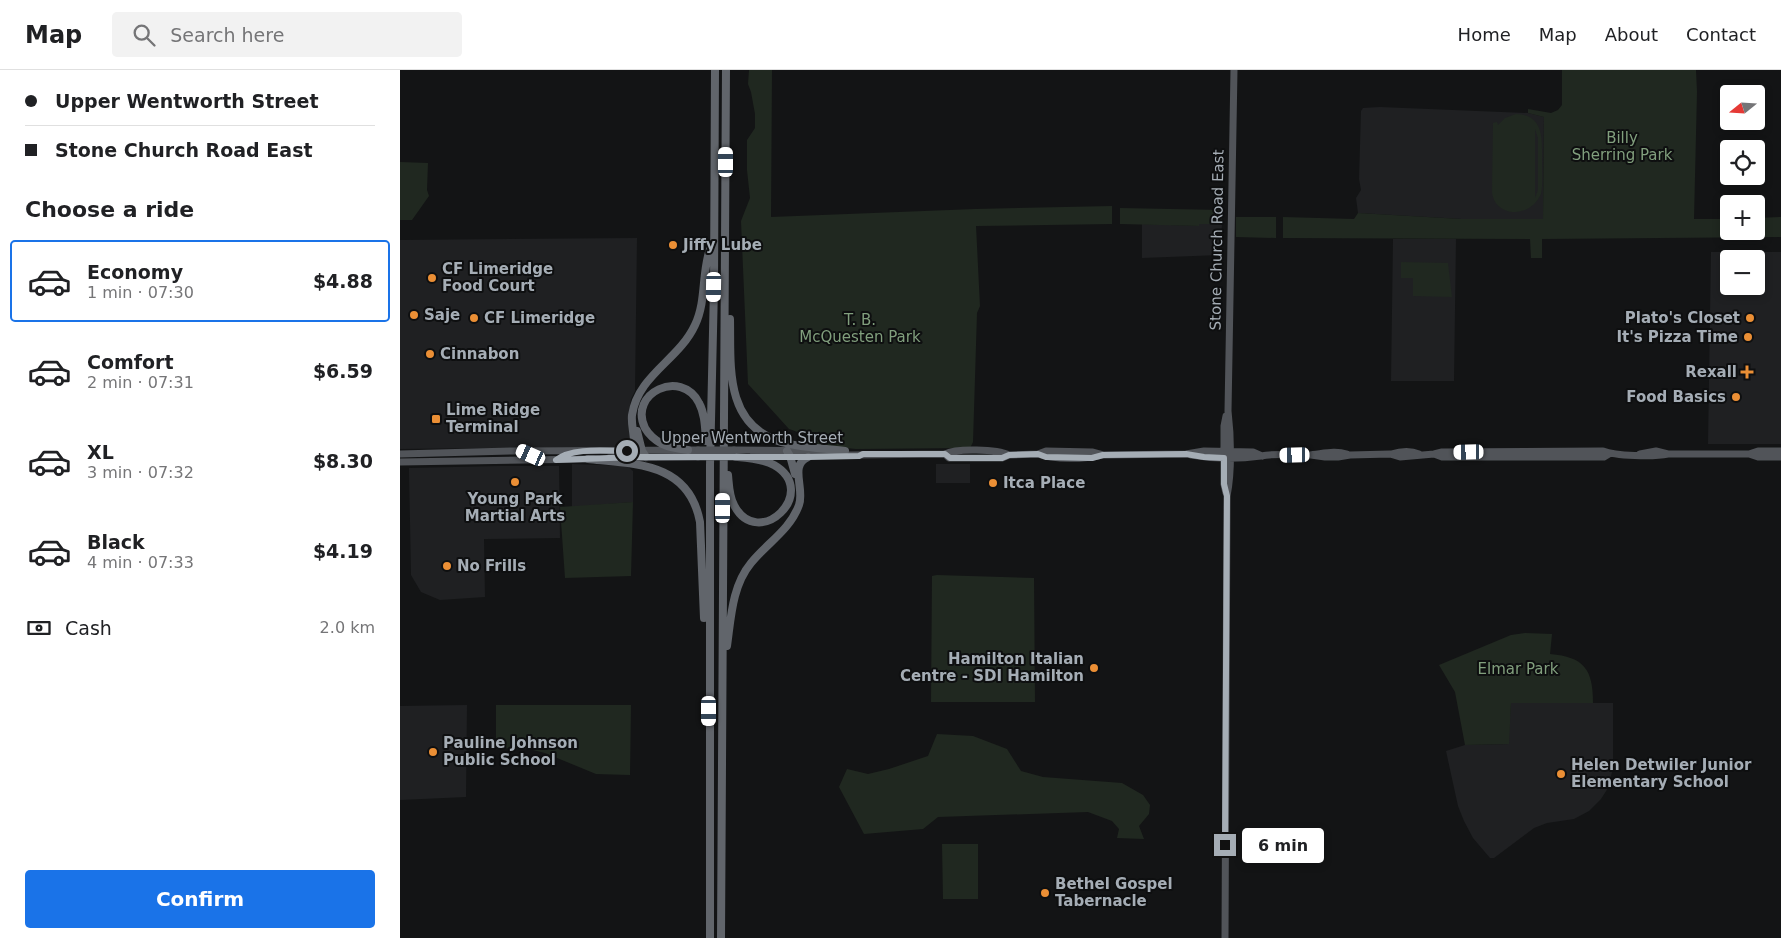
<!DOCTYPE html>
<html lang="en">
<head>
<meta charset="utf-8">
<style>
  :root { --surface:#fff; --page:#f2f2f2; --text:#202124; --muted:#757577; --line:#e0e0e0; --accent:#1a73e8 }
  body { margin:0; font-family:"DejaVu Sans",sans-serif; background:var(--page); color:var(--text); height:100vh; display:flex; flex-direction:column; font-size:19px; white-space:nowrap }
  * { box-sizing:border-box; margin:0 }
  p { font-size:16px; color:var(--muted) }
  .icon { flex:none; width:28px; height:28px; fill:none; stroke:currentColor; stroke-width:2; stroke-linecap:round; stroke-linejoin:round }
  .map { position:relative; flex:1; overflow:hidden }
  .panel { display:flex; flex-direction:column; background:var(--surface); width:400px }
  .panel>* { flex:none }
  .guide { display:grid; align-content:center; height:110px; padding:0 25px; background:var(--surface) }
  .needle { width:32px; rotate:252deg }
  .tools { position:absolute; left:1320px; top:15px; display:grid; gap:10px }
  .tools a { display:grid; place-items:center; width:45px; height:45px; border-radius:5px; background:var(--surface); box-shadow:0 2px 8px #0003; font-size:25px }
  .end { position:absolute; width:22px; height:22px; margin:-11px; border:6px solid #a5adb5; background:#111; box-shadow:0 0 0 2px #111 }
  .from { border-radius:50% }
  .bubble { position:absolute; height:35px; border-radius:5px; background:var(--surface); box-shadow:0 2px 8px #0003; font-size:16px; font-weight:800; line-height:35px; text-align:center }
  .car { position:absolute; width:15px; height:30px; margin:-15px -8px; border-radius:6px; box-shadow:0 0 4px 1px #0007; background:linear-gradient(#fff 24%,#345 0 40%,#fff 0 76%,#345 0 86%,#fff 0) }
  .guide b { display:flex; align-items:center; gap:18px; height:48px; font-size:19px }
  .guide b+b { border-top:1px solid var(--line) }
  .guide i { width:12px; height:12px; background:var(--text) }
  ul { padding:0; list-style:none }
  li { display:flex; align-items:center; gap:15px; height:82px; margin:0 10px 8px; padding:0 15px; border:2px solid transparent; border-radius:5px }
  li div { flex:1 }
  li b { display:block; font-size:19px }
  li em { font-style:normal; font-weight:800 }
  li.current { border-color:var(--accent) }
  li>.icon { width:45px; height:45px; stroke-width:1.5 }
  h2 { padding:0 25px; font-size:22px; line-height:60px }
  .pay { display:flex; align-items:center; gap:12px; height:55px; padding:0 25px; font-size:19px }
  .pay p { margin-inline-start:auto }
  .cta { display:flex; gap:10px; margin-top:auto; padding:10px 25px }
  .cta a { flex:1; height:58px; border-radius:5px; background:var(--accent); color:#fff; font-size:20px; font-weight:800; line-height:58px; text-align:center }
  header { display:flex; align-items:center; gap:30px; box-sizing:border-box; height:70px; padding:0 25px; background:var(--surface); border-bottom:1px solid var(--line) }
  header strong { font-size:24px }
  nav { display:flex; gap:28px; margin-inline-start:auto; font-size:18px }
  .search { width:350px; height:45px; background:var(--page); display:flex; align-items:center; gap:12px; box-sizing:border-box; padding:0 18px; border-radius:5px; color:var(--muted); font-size:19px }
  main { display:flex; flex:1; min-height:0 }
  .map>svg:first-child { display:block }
</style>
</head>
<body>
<header>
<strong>Map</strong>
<div class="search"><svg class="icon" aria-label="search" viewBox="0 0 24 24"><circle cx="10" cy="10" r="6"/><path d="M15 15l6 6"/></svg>Search here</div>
<nav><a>Home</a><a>Map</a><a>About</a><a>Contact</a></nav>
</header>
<main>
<section class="panel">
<div class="guide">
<b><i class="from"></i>Upper Wentworth Street</b>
<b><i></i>Stone Church Road East</b>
</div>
<h2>Choose a ride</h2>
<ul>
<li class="current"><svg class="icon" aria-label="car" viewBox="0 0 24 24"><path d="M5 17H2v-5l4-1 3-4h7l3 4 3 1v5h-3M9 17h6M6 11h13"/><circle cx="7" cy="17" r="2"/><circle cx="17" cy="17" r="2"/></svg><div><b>Economy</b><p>1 min · 07:30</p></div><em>$4.88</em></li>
<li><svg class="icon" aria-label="car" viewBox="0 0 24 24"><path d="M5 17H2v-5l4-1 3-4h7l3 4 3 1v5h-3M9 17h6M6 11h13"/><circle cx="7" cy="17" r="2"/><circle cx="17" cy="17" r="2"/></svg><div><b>Comfort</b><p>2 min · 07:31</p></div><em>$6.59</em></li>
<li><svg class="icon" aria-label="car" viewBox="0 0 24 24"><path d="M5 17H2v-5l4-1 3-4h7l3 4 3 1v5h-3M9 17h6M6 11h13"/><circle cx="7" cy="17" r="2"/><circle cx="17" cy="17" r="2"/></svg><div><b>XL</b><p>3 min · 07:32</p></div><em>$8.30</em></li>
<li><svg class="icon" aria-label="car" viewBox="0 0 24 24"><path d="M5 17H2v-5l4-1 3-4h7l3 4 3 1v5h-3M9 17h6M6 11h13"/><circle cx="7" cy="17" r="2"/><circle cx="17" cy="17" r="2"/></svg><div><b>Black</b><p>4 min · 07:33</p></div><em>$4.19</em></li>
</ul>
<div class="pay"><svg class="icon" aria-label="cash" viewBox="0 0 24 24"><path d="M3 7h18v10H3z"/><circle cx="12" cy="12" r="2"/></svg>Cash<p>2.0 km</p></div>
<div class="cta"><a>Confirm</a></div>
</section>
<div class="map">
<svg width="1381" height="868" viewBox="0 0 1381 868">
  <rect width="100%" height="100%" fill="#131415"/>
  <path fill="#1f2022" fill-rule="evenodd" d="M 980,37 L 1128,43 L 1144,47 L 1143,149 L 1061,149 L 958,143 L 956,128 L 961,120 L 959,109 L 961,41 L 963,38 Z
    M 742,154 L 799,156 L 799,154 L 822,154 L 820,185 L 742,188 Z
    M 237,168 L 235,321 L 231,329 L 229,342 L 231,370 L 230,374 L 224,378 L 203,379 L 181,377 L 0,379 L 0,170 Z
    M 993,169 L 1056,169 L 1054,311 L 991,311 Z
    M 1311,182 L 1381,182 L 1381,374 L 1308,374 ZM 1329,189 L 1356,189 L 1356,216 L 1329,216 Z
    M 172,394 L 227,396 L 233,401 L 233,432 L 172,437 Z
    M 536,394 L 570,394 L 570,413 L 536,413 Z
    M 100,396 L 159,396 L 160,468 L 84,469 L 85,527 L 40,530 L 21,522 L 11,505 L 9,398 Z
    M 1111,633 L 1213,633 L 1213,698 L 1208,718 L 1201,729 L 1189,741 L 1174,749 L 1147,753 L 1134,758 L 1094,788 L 1090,788 L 1073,768 L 1064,751 L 1058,736 L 1046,681 L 1065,675 L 1108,674 Z
    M 67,635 L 66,727 L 0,730 L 0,636 Z"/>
  <path fill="#202820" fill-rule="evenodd" d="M 349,0 L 372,0 L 371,147 L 575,139 L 712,136 L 712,154 L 576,156 L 580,236 L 577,243 L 573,372 L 570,378 L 456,379 L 415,375 L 415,368 L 389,359 L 348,314 L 341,151 L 350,128 L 347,100 L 347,70 L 355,58 L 355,44 L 351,22 L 348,14 Z
    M 1162,0 L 1296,0 L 1297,22 L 1294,149 L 1329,149 L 1329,161 L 1356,161 L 1356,148 L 1381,147 L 1381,167 L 1142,169 L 1142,188 L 1131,188 L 1130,169 L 883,168 L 883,147 L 954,149 L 958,143 L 1061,149 L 1143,149 L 1144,47 L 1128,43 L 1128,39 L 1151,43 L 1158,40 L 1162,35 Z
    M 1116,44 C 1145,45 1142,71 1142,92 C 1142,103 1143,114 1141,124 C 1129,151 1092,146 1092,120 L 1093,53 L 1097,52 L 1098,55 L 1105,48 ZM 1135,59 L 1138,68 L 1138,120 L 1135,128 Z
    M 0,92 L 28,93 L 27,120 L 29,126 L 12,150 L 0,150 Z
    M 720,138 L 822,140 L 822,154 L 799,154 L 799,156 L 720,154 Z
    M 836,147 L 876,147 L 876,168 L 836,167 Z
    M 1001,192 L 1048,193 L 1052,227 L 1013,226 L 1013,208 L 1001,208 Z
    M 233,432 L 231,506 L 165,508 L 160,437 Z
    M 537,505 L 634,508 L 635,632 L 531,632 L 532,506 Z
    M 1125,563 L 1152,564 L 1150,584 C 1184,587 1193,599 1193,633 L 1111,633 L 1109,674 L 1065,675 L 1055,622 L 1039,595 L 1111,565 Z
    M 96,635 L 231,635 L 230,705 L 196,704 L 145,683 L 129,679 L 96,678 Z
    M 537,664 L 573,666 L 607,679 L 621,701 L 643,707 L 722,713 L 743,725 L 750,735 L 749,744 L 739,756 L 744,769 L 717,768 L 719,759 L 712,751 L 688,742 L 538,747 L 523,759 L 464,764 L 439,717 L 447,699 L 468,704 L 489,699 L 528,686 Z
    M 542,774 L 578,774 L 578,829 L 543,829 Z"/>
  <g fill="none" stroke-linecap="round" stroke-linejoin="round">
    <path stroke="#515459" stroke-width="7" d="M 334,380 L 421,381
      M 0,384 L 112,381 L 298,380
      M 545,384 L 549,388 L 602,388 L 609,385 L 638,384 L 646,381 L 692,382 L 703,385 L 786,384 L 804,381 L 853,382 L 862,386
      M 638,384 C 654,390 686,389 702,385
      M 991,384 C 1001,381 1010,380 1019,384
      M 1034,384 L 1042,387 L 1204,387 L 1209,384
      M 1240,384 L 1256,381 L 1268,384 L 1349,384 L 1358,387 L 1381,387
      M 1349,384 L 1358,381 L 1381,381
      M 791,385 C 814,389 839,389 861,386 C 876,383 893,385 908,385 C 922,384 934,380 947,384
      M 911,385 L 925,387 L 938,387 L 950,385 L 990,384 L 1000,387 L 1034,384 L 1042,382 L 1203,381 C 1215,386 1254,387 1268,384
      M 353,386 L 545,384 C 556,378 597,379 609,385
      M 209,388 L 298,387
      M 0,392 L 193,389
      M 826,423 L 824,414 L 824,356 L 826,346
      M 825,868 L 827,426 C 832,401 831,366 828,341 L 834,0"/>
    <path stroke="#61656b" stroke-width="8" d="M 330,249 C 331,295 324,352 378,371 C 399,378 424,378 445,381
      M 237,361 L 242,381 L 246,387
      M 288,380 C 279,379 270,378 262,374 C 255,370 249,365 245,358 C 228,323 281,298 299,333 C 305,344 305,358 306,371
      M 227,381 L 234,372 C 234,363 231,354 232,345 C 238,305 279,290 295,255 C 307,230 301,201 311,176
      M 387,381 L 390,386 L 395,404
      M 188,389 C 237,394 289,393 300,452 L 304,548
      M 328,405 C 329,415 329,426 334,435 C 358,482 421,422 374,395 C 363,389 348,388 336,387
      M 327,576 C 331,548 332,516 351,493 C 367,473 390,460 399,435 C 405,419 389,395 408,387
      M 310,868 L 310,395 L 314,217 L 315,0
      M 321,868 L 326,0"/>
    <path stroke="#515459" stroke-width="7" d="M 298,380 L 334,380
      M 298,387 L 335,387"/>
  </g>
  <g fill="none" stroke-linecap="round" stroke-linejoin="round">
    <path stroke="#a5adb5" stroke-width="6" d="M 227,381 C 207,381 172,377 156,390 L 236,387 L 408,387 L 459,386 L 463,384 L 545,384 L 550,388 L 602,388 L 609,385 L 638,384 L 646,387 L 692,388 L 703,385 L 786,384 L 804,387 L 824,388 L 824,414 L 827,426 L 825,775"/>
  </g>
  <g fill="#eb8f35" stroke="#0e0f10" stroke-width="2">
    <circle cx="273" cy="175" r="5"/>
    <circle cx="32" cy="208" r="5"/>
    <circle cx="14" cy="245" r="5"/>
    <circle cx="74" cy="248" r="5"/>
    <circle cx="1350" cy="248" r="5"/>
    <circle cx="1348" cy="267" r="5"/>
    <circle cx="30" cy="284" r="5"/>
    <path d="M1344.5 294.5h5v5h5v5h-5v5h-5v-5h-5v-5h5z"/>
    <circle cx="1336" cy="327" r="5"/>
    <rect x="31" y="344" width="10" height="10" rx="2.5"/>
    <circle cx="115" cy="412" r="5"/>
    <circle cx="593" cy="413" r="5"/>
    <circle cx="47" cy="496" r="5"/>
    <circle cx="694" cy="598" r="5"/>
    <circle cx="33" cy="682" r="5"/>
    <circle cx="1161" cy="704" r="5"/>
    <circle cx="645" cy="823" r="5"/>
  </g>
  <g text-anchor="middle" stroke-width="4" stroke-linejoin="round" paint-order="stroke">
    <g font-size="15" fill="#819f7d" stroke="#0e0f10">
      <text x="1222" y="73">Billy<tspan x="1222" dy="17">Sherring Park</tspan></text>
      <text x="460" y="255">T. B.<tspan x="460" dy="17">McQuesten Park</tspan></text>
      <text x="1118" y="604">Elmar Park</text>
    </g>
    <g font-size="15" fill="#a5adb5" stroke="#0e0f10">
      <text transform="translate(817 170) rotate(-89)" y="5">Stone Church Road East</text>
      <text x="352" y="373">Upper Wentworth Street</text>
    </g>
    <g font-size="15" font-weight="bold" fill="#a5adb5" stroke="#0e0f10" text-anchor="start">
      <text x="283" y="180">Jiffy Lube</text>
      <text x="42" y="204">CF Limeridge<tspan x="42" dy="17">Food Court</tspan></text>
      <text x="24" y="250">Saje</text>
      <text x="84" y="253">CF Limeridge</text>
      <text x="1340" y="253" text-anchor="end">Plato's Closet</text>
      <text x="1338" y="272" text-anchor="end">It's Pizza Time</text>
      <text x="40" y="289">Cinnabon</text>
      <text x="1337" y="307" text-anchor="end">Rexall</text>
      <text x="1326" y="332" text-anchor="end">Food Basics</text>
      <text x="46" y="345">Lime Ridge<tspan x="46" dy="17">Terminal</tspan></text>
      <text x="603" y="418">Itca Place</text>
      <text x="115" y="434" text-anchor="middle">Young Park<tspan x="115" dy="17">Martial Arts</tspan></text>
      <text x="57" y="501">No Frills</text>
      <text x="684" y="594" text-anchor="end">Hamilton Italian<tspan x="684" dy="17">Centre - SDI Hamilton</tspan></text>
      <text x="43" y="678">Pauline Johnson<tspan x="43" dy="17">Public School</tspan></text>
      <text x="1171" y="700">Helen Detwiler Junior<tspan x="1171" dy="17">Elementary School</tspan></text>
      <text x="655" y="819">Bethel Gospel<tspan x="655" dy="17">Tabernacle</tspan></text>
    </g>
  </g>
</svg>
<div class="tools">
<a><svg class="needle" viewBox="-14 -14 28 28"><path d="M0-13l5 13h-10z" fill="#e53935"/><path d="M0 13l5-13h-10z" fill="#757577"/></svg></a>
<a><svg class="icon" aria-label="locate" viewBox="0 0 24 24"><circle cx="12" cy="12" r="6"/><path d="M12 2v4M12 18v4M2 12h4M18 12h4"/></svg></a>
<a>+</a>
<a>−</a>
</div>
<i class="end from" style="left:227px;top:381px"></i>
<i class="end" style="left:825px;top:775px"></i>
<div class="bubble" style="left:842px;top:758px;width:82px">6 min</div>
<i class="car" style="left:326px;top:92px;rotate:0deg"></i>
<i class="car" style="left:314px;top:217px;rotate:181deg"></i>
<i class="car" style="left:1069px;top:382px;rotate:269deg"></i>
<i class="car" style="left:131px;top:385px;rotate:294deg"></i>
<i class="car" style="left:895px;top:385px;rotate:269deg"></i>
<i class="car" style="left:323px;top:438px;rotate:0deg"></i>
<i class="car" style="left:309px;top:641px;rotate:180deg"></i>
</div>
</main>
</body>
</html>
